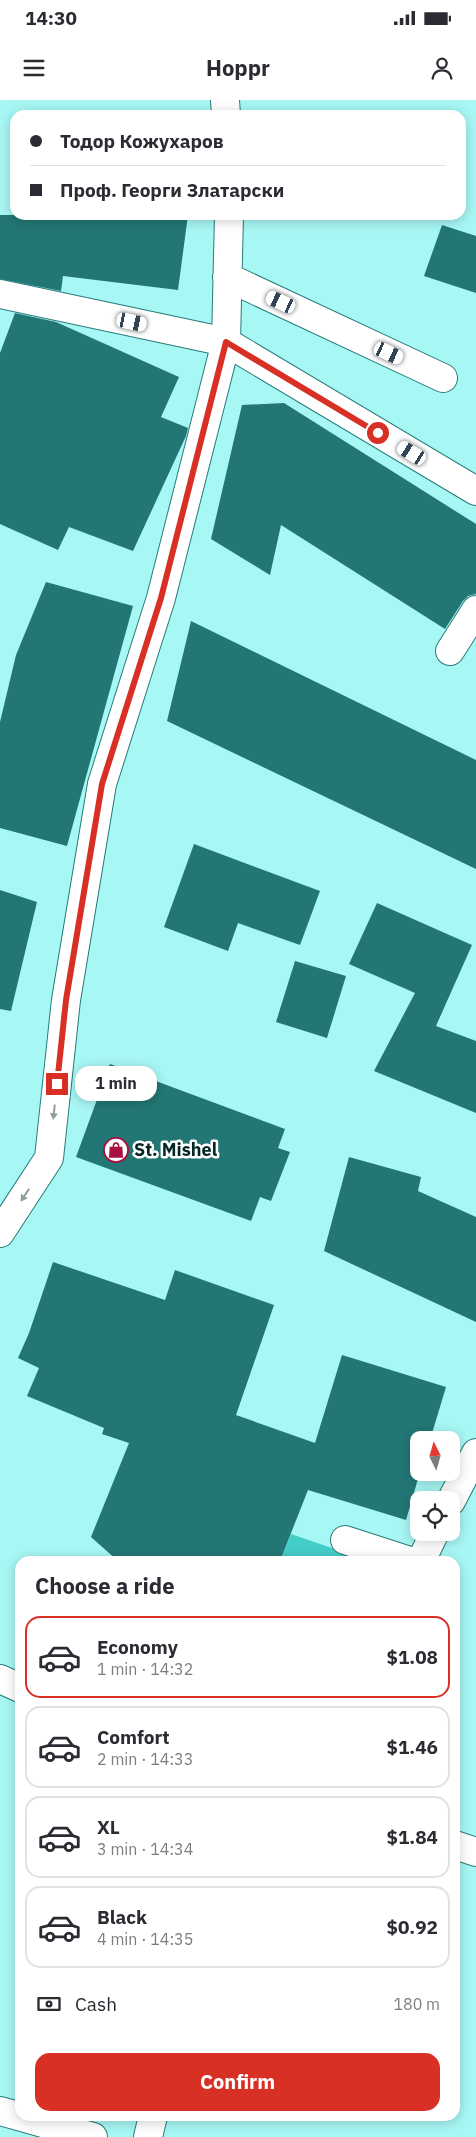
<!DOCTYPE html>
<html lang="en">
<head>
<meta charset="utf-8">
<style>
  :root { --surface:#fff; --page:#f2f2f3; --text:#2b2b33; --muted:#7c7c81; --line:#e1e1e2; --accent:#d93025 }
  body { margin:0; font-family:"IBM Plex Sans",sans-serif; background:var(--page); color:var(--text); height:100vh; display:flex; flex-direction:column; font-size:19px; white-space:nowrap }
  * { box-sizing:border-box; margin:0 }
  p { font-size:16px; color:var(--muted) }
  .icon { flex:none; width:28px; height:28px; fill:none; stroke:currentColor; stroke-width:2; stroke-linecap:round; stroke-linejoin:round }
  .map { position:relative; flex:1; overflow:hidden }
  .details { position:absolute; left:15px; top:1456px; width:445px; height:565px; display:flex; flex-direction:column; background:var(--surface); border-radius:15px; box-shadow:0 2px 12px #0003 }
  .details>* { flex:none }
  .top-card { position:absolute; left:10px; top:10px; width:456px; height:110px; border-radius:15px; box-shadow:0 2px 12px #0003; display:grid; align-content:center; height:110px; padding:0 20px; background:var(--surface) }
  .needle { width:32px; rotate:355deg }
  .tools { position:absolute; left:410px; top:1331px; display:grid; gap:10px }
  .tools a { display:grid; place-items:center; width:50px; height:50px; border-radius:10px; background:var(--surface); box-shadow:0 2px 12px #0003; font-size:25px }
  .end { position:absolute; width:22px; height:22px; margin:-11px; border:6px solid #d93025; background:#fff; box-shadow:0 0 0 2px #fff }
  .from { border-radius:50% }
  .bubble { position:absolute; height:35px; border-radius:15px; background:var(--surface); box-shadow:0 2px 12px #0003; font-size:16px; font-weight:800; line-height:35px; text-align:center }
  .car { position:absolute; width:15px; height:30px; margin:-15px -8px; border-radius:6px; box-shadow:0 0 4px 1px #0007; background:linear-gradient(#fff 24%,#345 0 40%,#fff 0 76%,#345 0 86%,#fff 0) }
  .top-card b { display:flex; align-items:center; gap:18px; height:48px; font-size:19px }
  .top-card b+b { border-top:1px solid var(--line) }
  .top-card i { width:12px; height:12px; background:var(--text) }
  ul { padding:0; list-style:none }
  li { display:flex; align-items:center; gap:15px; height:82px; margin:0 10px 8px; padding:0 10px; border:2px solid var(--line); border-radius:15px }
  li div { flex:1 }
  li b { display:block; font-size:19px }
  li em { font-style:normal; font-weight:800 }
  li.selected { border-color:var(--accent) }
  li>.icon { width:45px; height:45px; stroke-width:1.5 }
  h2 { padding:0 20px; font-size:22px; line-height:60px }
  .pay { display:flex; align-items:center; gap:12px; height:55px; padding:0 20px; font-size:19px }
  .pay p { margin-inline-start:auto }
  .cta { display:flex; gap:10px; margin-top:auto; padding:10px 20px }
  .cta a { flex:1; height:58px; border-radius:15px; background:var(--accent); color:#fff; font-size:20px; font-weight:800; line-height:58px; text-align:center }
  .status { display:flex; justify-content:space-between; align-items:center; height:35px; padding:0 25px; background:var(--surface); direction:ltr }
  .status svg { height:14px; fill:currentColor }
  header { display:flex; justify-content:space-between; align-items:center; height:65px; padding:0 20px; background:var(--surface); font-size:22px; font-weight:800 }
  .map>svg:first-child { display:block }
</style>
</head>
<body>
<div class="status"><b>14:30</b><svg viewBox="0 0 49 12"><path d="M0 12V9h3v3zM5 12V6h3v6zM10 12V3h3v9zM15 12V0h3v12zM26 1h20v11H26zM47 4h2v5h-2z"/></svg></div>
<header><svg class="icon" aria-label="menu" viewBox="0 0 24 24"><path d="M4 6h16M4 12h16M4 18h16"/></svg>Hoppr<svg class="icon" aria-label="person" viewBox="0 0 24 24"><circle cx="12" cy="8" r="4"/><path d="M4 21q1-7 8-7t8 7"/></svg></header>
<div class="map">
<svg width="476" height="2037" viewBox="0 0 476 2037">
  <rect width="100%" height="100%" fill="#a7f7f4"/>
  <path fill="#44cec9" d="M 291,1434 L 370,1461 L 280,1461 Z"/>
  <path fill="#227775" d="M 0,115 L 188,115 L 178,190 L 63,176 L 61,191 L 0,179 Z
    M 442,125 L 476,136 L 476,193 L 424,176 Z
    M 15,213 L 56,222 L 179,277 L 161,317 L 188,328 L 186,336 L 133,451 L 69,427 L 58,450 L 0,424 L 0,253 Z
    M 284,303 L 476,424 L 476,494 L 468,496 L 463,501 L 445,529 L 281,425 L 270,475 L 211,439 L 242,305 Z
    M 46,482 L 133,506 L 67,746 L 0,728 L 0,622 L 16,555 Z
    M 191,521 L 476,660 L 476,769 L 167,621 Z
    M 194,744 L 320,791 L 300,845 L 238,823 L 228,851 L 164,827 Z
    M 0,790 L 37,802 L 11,911 L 0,909 Z
    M 377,803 L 472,845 L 436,926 L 476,941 L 476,1013 L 374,971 L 415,893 L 349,864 Z
    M 295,861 L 346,876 L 327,938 L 276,922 Z
    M 110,964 L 285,1029 L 278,1048 L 290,1052 L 271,1101 L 260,1097 L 251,1121 L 76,1057 Z
    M 349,1057 L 421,1077 L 418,1091 L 476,1117 L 476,1222 L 324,1151 Z
    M 53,1162 L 165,1200 L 175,1170 L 274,1205 L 236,1315 L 315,1343 L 342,1255 L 446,1287 L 430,1340 L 419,1340 L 420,1372 L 406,1420 L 308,1390 L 280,1461 L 118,1461 L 91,1437 L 129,1343 L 102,1334 L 104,1328 L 27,1296 L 39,1268 L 18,1258 L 29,1233 Z"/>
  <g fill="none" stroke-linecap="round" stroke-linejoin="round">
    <defs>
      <path id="minor" d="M 225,0 L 226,15
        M 227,177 L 443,278
        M 0,194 L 226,242 L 476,391
        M 450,551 L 476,510
        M 0,1133 L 49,1058 L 66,900 L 102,684 L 161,498 L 226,242 L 229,115
        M 451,1401 L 476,1353
        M 345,1440 L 410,1461
        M 421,1461 L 435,1432
        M 0,1579 L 20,1588
        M 455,1745 L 476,1752
        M 0,2011 L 93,2037
        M 148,2037 L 153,2016"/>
    </defs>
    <use href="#minor" stroke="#277b79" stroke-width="30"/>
    <use href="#minor" stroke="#fff" stroke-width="28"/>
  </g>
  <defs><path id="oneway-solid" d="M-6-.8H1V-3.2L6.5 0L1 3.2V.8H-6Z" transform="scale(1.25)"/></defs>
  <g fill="#8e9e9d">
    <use href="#oneway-solid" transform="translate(54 1012) rotate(96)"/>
    <use href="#oneway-solid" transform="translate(25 1095) rotate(123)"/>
  </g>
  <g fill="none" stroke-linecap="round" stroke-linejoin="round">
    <path stroke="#d93025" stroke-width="6" d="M 57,984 L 66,900 L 102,684 L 161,498 L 226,242 L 378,333"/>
  </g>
  <defs>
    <symbol id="shop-ring" viewBox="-11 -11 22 22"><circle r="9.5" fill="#fff" stroke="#a91240" stroke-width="1.5"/><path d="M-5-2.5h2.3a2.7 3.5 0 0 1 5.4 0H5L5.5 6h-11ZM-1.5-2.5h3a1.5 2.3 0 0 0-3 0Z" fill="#a91240"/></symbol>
  </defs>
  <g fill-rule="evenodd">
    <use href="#shop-ring" x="102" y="1036" width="28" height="28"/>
  </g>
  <g text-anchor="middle" stroke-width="5" stroke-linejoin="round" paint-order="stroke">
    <g font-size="18" font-weight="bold" fill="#042726" stroke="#fff" text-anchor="start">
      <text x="134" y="1056">St. Mishel</text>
    </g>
  </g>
</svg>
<div class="tools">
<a><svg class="needle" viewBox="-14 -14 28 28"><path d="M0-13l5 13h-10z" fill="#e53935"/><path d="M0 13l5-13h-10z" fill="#7c7c81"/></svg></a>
<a><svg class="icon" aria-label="locate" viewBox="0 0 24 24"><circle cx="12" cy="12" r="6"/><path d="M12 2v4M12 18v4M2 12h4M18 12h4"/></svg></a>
</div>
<i class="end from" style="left:378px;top:333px"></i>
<i class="end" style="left:57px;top:984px"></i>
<div class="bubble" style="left:75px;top:966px;width:82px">1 min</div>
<i class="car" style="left:281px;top:202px;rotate:295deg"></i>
<i class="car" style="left:132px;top:222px;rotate:102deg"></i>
<i class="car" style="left:389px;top:253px;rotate:115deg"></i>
<i class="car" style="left:412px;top:353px;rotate:301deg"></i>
<div class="top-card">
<b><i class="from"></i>Тодор Кожухаров</b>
<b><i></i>Проф. Георги Златарски</b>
</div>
<section class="details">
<h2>Choose a ride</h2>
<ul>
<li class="selected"><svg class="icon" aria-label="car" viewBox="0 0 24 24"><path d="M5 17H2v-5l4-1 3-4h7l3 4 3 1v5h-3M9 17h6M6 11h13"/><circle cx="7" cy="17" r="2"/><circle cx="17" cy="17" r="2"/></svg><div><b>Economy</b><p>1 min · 14:32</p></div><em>$1.08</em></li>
<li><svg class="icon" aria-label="car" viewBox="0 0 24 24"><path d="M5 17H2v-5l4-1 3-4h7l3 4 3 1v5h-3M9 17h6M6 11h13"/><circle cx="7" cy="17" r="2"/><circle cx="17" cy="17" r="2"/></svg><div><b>Comfort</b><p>2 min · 14:33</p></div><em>$1.46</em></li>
<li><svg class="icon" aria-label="car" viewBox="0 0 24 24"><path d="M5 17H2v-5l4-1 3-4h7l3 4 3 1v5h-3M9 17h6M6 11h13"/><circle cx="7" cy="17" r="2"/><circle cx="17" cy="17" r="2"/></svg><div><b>XL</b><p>3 min · 14:34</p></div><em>$1.84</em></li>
<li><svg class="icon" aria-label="car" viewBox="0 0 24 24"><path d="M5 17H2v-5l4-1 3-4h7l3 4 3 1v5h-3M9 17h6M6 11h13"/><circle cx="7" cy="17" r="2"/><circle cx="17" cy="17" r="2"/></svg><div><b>Black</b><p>4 min · 14:35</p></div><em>$0.92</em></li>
</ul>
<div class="pay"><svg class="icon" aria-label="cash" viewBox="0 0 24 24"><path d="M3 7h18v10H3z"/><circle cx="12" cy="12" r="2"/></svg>Cash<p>180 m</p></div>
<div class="cta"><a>Confirm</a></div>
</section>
</div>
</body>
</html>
